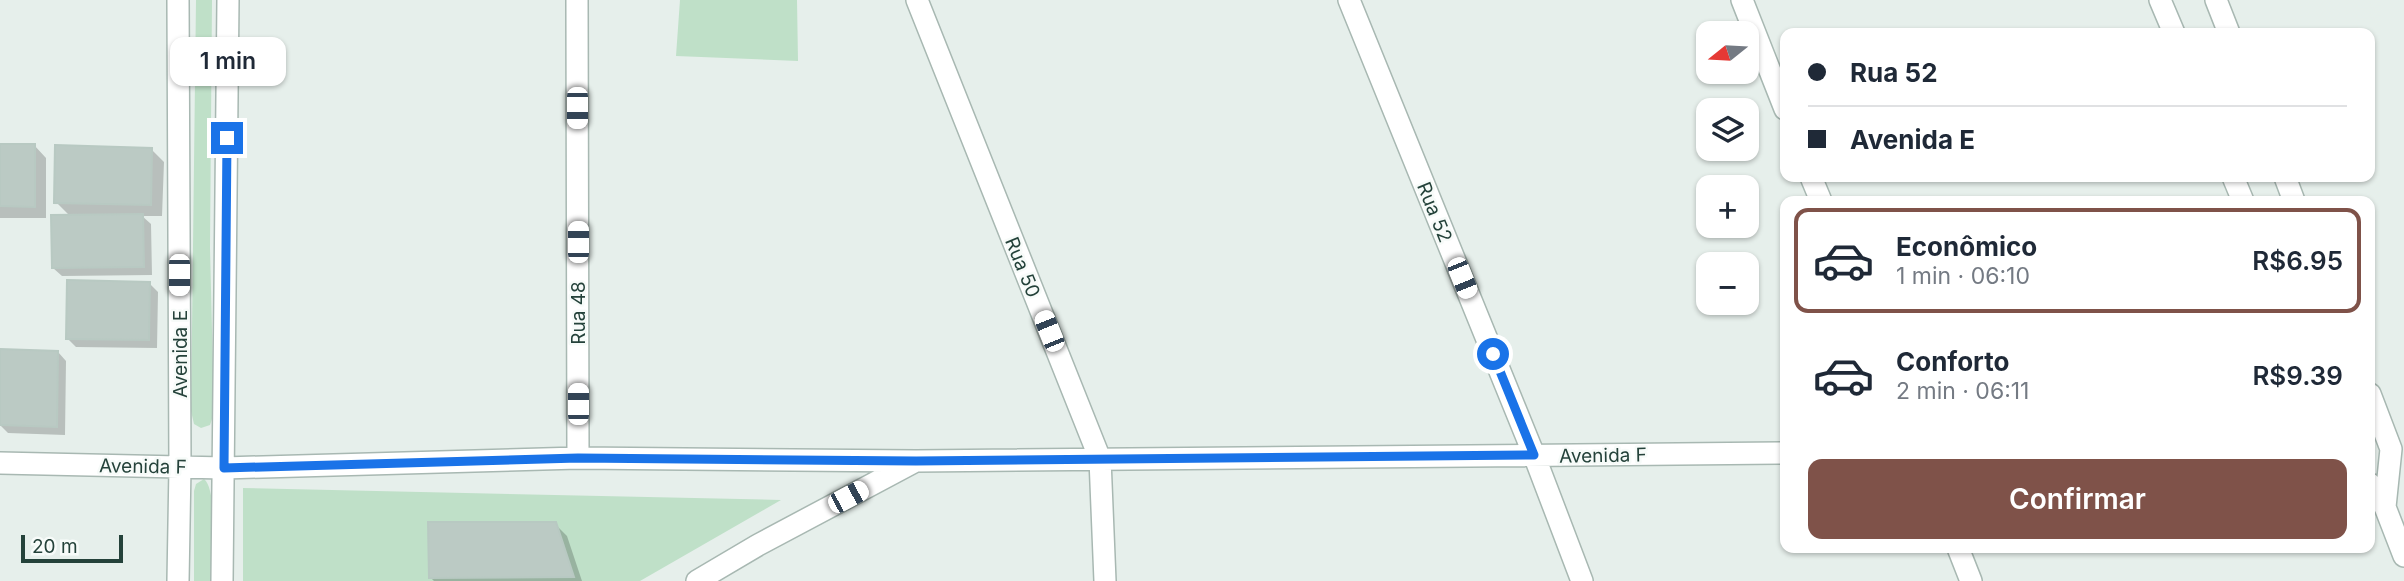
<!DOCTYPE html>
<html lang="pt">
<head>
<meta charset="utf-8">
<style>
  :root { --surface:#fff; --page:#f6f6f7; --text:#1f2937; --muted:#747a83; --line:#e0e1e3; --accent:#7f5249 }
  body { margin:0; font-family:Inter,sans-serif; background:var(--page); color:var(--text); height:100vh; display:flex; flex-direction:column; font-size:26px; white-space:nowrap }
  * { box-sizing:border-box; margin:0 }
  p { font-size:23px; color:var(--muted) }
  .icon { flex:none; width:38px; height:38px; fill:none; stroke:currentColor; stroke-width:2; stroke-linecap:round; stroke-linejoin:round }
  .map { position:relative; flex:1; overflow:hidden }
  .side { position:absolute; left:1780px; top:196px; width:595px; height:357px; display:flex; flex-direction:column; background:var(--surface); border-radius:14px; box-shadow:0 2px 5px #0004 }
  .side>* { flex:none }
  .banner { position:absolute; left:1780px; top:28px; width:595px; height:154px; border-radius:14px; box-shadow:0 2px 5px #0004; display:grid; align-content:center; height:154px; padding:0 28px; background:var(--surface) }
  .needle { width:46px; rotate:252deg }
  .tools { position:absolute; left:1696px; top:21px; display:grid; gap:14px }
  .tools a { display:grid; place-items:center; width:63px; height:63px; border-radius:14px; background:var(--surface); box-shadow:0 2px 5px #0004; font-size:35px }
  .scale { position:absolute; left:21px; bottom:18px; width:102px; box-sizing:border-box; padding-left:7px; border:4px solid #24423a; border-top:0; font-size:19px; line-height:24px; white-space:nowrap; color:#24423a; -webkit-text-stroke:5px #f7fbf9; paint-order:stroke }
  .end { position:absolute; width:32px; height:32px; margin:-16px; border:9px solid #1a73e8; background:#fff; box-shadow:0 0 0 4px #fff }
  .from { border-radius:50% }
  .bubble { position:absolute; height:49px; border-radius:14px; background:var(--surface); box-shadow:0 2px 5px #0004; font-size:23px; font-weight:600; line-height:49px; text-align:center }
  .car { position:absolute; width:21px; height:42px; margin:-21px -10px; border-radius:9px; box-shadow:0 0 5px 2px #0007; background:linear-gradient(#fff 24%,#345 0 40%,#fff 0 76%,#345 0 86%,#fff 0) }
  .banner b { display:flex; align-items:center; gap:24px; height:66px; font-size:26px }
  .banner b+b { border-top:2px solid var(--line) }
  .banner i { width:18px; height:18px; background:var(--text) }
  ul { padding:12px 0 0; list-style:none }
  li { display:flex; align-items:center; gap:21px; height:105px; margin:0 14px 10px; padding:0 14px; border:4px solid transparent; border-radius:14px }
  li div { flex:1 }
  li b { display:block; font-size:26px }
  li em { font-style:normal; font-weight:600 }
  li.selected { border-color:var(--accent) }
  li>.icon { width:63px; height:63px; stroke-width:1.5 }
  .button { display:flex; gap:14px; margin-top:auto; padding:14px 28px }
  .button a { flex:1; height:80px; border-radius:14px; background:var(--accent); color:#fff; font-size:28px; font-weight:600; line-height:80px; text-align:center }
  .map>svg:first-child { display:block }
</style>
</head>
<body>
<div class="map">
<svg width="2404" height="581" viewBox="0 0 2404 581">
  <rect width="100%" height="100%" fill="#e6efeb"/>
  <path fill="#bfe0c8" d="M 196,0 L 212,0 L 210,248 L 214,413 L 210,425 L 201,428 L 194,424 L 191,411 Z
    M 680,0 L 797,0 L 798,61 L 676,56 Z
    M 204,479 C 219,492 211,560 210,581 L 194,581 L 194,491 L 196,484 Z
    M 243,488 L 781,500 L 640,581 L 243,581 Z"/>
  <path fill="#0003" d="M 0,145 L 34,145 L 46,158 L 46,218 L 0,218 Z
    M 152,150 L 164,162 L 162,216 L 142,216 L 151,224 L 152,275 L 62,276 L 53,268 L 70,216 L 56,202 Z
    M 149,283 L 158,292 L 157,348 L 76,347 L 67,338 Z
    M 58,352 L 66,361 L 65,435 L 8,433 L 0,425 L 0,393 Z
    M 555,524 L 567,536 L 582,581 L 434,581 L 431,578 Z"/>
  <path fill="#bbcac4" stroke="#b8c9c2" stroke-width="2" d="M 0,144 L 35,144 L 35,207 L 0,206 Z
    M 55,145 L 152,148 L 151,205 L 54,203 Z
    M 143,214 L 144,267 L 52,268 L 51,215 Z
    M 67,280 L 150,282 L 149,340 L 66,339 Z
    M 0,349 L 58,351 L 57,427 L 0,425 Z
    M 428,522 L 556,522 L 574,577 L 429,578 Z"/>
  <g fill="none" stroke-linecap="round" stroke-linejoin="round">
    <defs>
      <path id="minor" d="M 178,0 L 180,467 L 178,581
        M 577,0 L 578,458
        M 917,0 L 1100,459 L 1105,581
        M 1349,0 L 1534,455 L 1582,581
        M 1742,0 L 1785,109
        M 2160,0 L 2174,33
        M 2216,0 L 2229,33
        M 1811,177 L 1821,201
        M 2233,177 L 2243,201
        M 2285,177 L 2294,201
        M 2370,394 L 2391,449 L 2385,507
        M 0,463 L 224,468 L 578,458 L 916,461 L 1785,453
        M 2370,484 L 2385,507 L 2404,556
        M 1958,548 L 1971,581
        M 222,581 L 228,0
        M 697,581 L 758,545 L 914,462"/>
    </defs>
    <use href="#minor" stroke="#a8b8b2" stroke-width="24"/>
    <use href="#minor" stroke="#fff" stroke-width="21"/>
  </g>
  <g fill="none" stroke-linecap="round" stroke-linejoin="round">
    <path stroke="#1a73e8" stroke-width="9" d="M 227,138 L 224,468 L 578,458 L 916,461 L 1534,455 L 1493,354"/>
  </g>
  <g text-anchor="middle" stroke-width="5" stroke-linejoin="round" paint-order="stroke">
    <g font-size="19" fill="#24423a" stroke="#f7fbf9">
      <text transform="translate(1435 212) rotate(68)" y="7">Rua 52</text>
      <text transform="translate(1023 267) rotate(68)" y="7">Rua 50</text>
      <text transform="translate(578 313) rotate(-90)" y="7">Rua 48</text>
      <text transform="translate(180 354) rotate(-90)" y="7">Avenida E</text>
      <text transform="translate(1603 455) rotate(-1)" y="7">Avenida F</text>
      <text transform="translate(143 466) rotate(1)" y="7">Avenida F</text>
    </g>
  </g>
</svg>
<div class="tools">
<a><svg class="needle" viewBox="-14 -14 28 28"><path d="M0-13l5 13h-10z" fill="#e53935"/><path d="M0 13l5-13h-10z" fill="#747a83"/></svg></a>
<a><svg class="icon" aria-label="layers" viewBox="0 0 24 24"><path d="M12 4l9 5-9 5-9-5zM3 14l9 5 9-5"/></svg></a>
<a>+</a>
<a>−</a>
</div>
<div class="scale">20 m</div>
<i class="end from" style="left:1493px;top:354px"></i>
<i class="end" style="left:227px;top:138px"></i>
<div class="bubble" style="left:170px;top:37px;width:116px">1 min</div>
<i class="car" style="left:577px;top:108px;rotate:180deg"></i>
<i class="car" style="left:578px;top:242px;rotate:0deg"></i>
<i class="car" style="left:179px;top:275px;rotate:180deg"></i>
<i class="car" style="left:1462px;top:278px;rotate:158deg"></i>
<i class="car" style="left:1049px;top:331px;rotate:338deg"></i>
<i class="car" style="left:578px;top:404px;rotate:0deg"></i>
<i class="car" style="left:848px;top:497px;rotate:62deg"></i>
<div class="banner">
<b><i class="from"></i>Rua 52</b>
<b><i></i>Avenida E</b>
</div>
<section class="side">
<ul>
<li class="selected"><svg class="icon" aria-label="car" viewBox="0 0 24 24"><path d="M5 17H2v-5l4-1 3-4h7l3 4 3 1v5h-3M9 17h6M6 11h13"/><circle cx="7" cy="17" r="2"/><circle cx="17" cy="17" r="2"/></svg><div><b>Econômico</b><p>1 min · 06:10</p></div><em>R$6.95</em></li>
<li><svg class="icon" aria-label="car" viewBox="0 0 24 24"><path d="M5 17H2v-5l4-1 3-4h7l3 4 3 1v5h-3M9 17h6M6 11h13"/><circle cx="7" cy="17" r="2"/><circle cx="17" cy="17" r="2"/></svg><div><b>Conforto</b><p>2 min · 06:11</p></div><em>R$9.39</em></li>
</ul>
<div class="button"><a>Confirmar</a></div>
</section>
</div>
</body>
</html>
